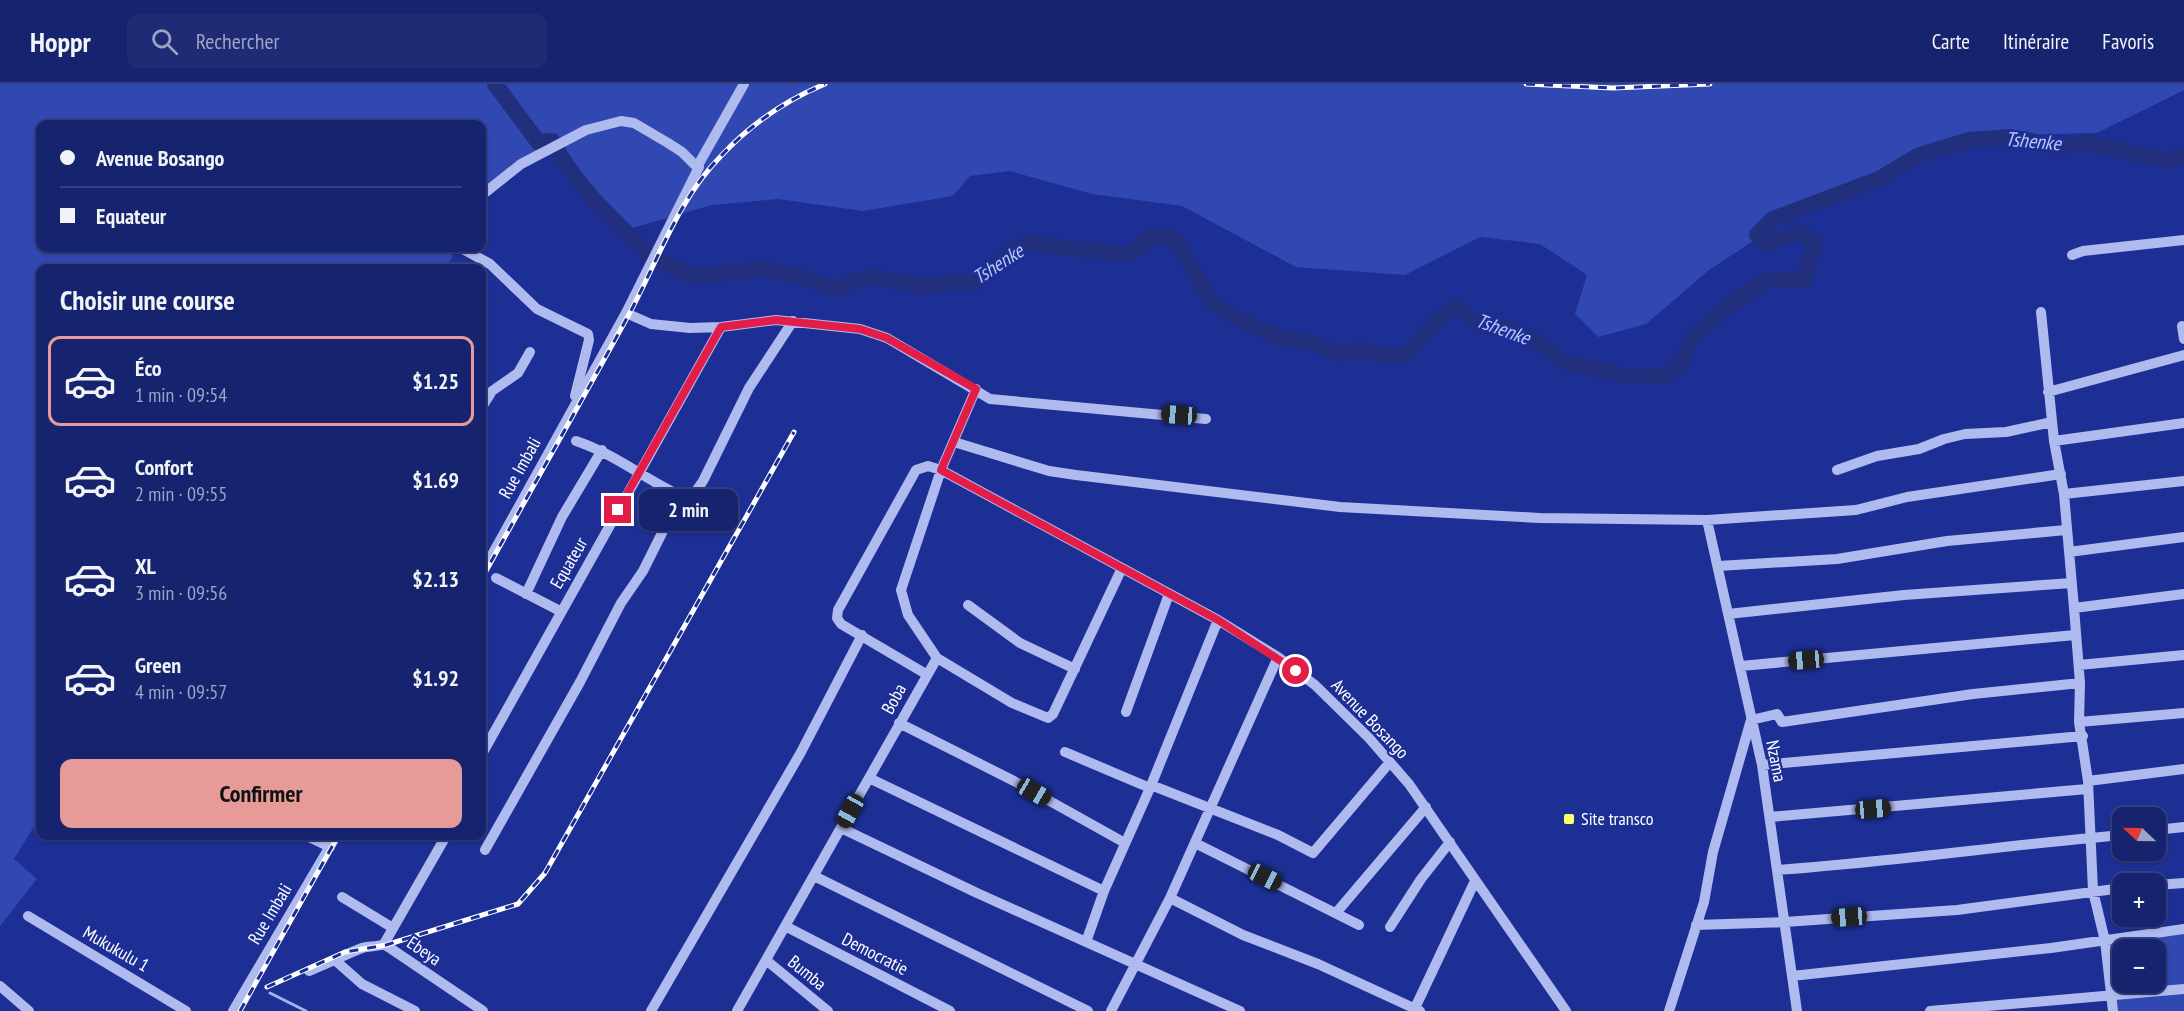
<!DOCTYPE html>
<html lang="fr">
<head>
<meta charset="utf-8">
<style>
  :root { --surface:#16236f; --page:#1f2b74; --text:#f1f3f6; --muted:#9ea4c3; --line:#354082; --accent:#e69b98 }
  body { margin:0; font-family:"PT Sans Narrow",sans-serif; background:var(--page); color:var(--text); height:100vh; display:flex; flex-direction:column; font-size:22px; white-space:nowrap }
  * { box-sizing:border-box; margin:0 }
  p { font-size:20px; color:var(--muted) }
  .icon { flex:none; width:33px; height:33px; fill:none; stroke:currentColor; stroke-width:2; stroke-linecap:round; stroke-linejoin:round }
  .map { position:relative; flex:1; overflow:hidden }
  .side { position:absolute; left:36px; top:180px; width:450px; height:576px; display:flex; flex-direction:column; background:var(--surface); border-radius:12px; box-shadow:0 2px 4px #0004,0 0 0 2px var(--line) }
  .side>* { flex:none }
  .banner { position:absolute; left:36px; top:36px; width:450px; height:132px; border-radius:12px; box-shadow:0 2px 4px #0004,0 0 0 2px var(--line); display:grid; align-content:center; height:132px; padding:0 24px; background:var(--surface) }
  .needle { width:39px; rotate:292deg }
  .tools { position:absolute; left:2112px; top:723px; display:grid; gap:12px }
  .tools a { display:grid; place-items:center; width:54px; height:54px; border-radius:12px; background:var(--surface); box-shadow:0 2px 4px #0004,0 0 0 2px var(--line); font-size:30px }
  .end { position:absolute; width:27px; height:27px; margin:-14px; border:8px solid #e11d48; background:#fff; box-shadow:0 0 0 3px #fff }
  .from { border-radius:50% }
  .bubble { position:absolute; height:42px; border-radius:12px; background:var(--surface); box-shadow:0 2px 4px #0004,0 0 0 2px var(--line); font-size:20px; font-weight:600; line-height:42px; text-align:center }
  .car { position:absolute; width:18px; height:36px; margin:-18px -9px; border-radius:8px; box-shadow:0 0 4px 2px #0007; background:linear-gradient(#222 24%,#8ab4d8 0 40%,#222 0 76%,#8ab4d8 0 86%,#222 0) }
  .banner b { display:flex; align-items:center; gap:21px; height:57px; font-size:22px }
  .banner b+b { border-top:2px solid var(--line) }
  .banner i { width:15px; height:15px; background:var(--text) }
  ul { padding:0; list-style:none }
  li { display:flex; align-items:center; gap:18px; height:90px; margin:0 12px 9px; padding:0 12px; border:3px solid transparent; border-radius:12px }
  li div { flex:1 }
  li b { display:block; font-size:22px }
  li em { font-style:normal; font-weight:600 }
  li.on { border-color:var(--accent) }
  li>.icon { width:54px; height:54px; stroke-width:1.5 }
  h2 { padding:0 24px; font-size:27px; line-height:72px }
  .action { display:flex; gap:12px; margin-top:auto; padding:12px 24px }
  .action a { flex:1; height:69px; border-radius:12px; background:var(--accent); color:#111; font-size:24px; font-weight:600; line-height:69px; text-align:center }
  header { display:flex; align-items:center; gap:36px; box-sizing:border-box; height:84px; padding:0 30px; background:var(--surface); border-bottom:2px solid var(--line) }
  header strong { font-size:28px }
  nav { display:flex; gap:33px; margin-inline-start:auto; font-size:21px }
  .search { width:420px; height:54px; background:var(--page); display:flex; align-items:center; gap:15px; box-sizing:border-box; padding:0 21px; border-radius:12px; color:var(--muted); font-size:22px }
  .map>svg:first-child { display:block }
</style>
</head>
<body>
<header>
<strong>Hoppr</strong>
<div class="search"><svg class="icon" aria-label="search" viewBox="0 0 24 24"><circle cx="10" cy="10" r="6"/><path d="M15 15l6 6"/></svg>Rechercher</div>
<nav><a>Carte</a><a>Itinéraire</a><a>Favoris</a></nav>
</header>
<div class="map">
<svg width="2184" height="927" viewBox="0 0 2184 927">
  <rect width="100%" height="100%" fill="#1d2f94"/>
  <path fill="#3147b2" fill-rule="evenodd" d="M 0,0 L 2184,0 L 2184,6 L 2097,49 L 2009,51 L 1854,101 L 1767,148 L 1709,186 L 1646,240 L 1598,253 L 1575,230 L 1587,191 L 1540,160 L 1480,153 L 1405,191 L 1296,183 L 1182,122 L 1092,110 L 1010,87 L 970,92 L 953,112 L 863,127 L 778,115 L 712,121 L 629,145 L 560,69 L 515,78 L 482,107 L 482,40 L 40,40 L 40,164 L 446,164 L 453,172 L 445,184 L 40,184 L 40,733 L 14,775 L 37,795 L 0,842 Z
    M 2184,849 L 2184,927 L 2113,927 L 2109,858 ZM 2122,866 L 2156,866 L 2156,898 L 2122,898 Z"/>
  <g fill="none" stroke-linecap="round" stroke-linejoin="round">
    <path stroke="#a3b1f0" stroke-width="3" d="M 270,909 L 306,927"/>
    <path stroke="#212f7c" stroke-width="16" d="M 495,0 L 538,58 L 552,57 C 574,100 614,137 649,170
      M 663,179 L 697,193 L 760,185 L 796,191 L 833,205 L 870,192 L 920,203 L 948,199 L 975,199 L 1010,168 L 1027,159 L 1128,171 L 1152,153 L 1168,151 L 1178,159 L 1210,217 L 1238,235 L 1281,254 L 1308,257 L 1338,270 L 1364,266 L 1400,273 L 1411,266 L 1436,237 L 1456,224 L 1480,241 L 1508,244 L 1532,254 L 1565,278 L 1629,293 L 1663,292 L 1680,281 L 1693,253 L 1728,222 L 1768,196 L 1804,196 L 1814,158 L 1799,148 L 1768,159 L 1757,151 L 1773,135 L 1879,95 L 1917,72 L 1969,56 L 2011,53 L 2060,63 L 2085,58 L 2161,76 L 2184,72"/>
    <path stroke="#afbaef" stroke-width="10" d="M 482,111 L 521,80 L 586,46 L 621,37 L 634,39 L 668,59 L 682,68 L 697,83 L 744,0
      M 461,164 L 490,180 L 537,225 L 588,250 L 589,256 L 575,312
      M 2072,171 L 2083,167 L 2184,156
      M 2041,228 L 2054,357 L 2064,410 L 2074,524 L 2080,599 L 2079,638 L 2088,697 L 2093,807 L 2105,857 L 2113,927
      M 626,229 L 651,240 L 690,244 L 721,243 L 776,236 L 860,245 L 887,254 L 990,315 L 1206,335
      M 2182,242 L 2184,255
      M 2048,308 L 2184,271
      M 482,323 L 492,307 L 518,289 L 530,268
      M 576,357 C 612,369 641,392 675,409
      M 2054,357 L 2184,339
      M 954,358 L 1049,387 L 1076,391 L 1340,423 L 1540,434 L 1707,436 L 1856,426 L 1907,413 L 2061,390
      M 1837,386 L 1877,372 L 1919,365 L 1944,355 L 1965,350 L 2006,348 L 2052,338
      M 2064,410 L 2184,397
      M 1707,436 L 1762,681 L 1797,927
      M 2069,468 L 2184,453
      M 1718,482 L 1837,475 L 1947,457 L 2066,446
      M 482,489 L 626,229 L 699,83
      M 496,494 L 560,527
      M 526,510 L 562,433 L 602,366
      M 968,521 L 1020,559 L 1075,585
      M 2074,524 L 2184,510
      M 1728,530 L 1904,511 L 2072,499
      M 937,574 L 1012,619 L 1048,634 L 1053,630 L 1122,484
      M 2079,581 L 2184,571
      M 1741,582 L 2075,551
      M 926,590 L 841,540 L 837,534 L 838,526 L 916,386 L 928,382 L 941,386 L 1218,536 L 1278,573 L 1315,601 L 1369,654 L 1409,700 L 1566,927
      M 1126,628 L 1169,510
      M 2079,638 L 2184,629
      M 899,639 L 1014,697 L 1125,759
      M 1065,668 L 1150,704
      M 482,670 L 721,243
      M 1762,681 L 2083,652
      M 869,694 L 1104,807
      M 2088,697 L 2184,685
      M 1151,701 L 1278,751 L 1313,769 L 1390,678
      M 1770,733 L 2087,705
      M 841,744 L 977,809 L 1240,927
      M 2156,746 L 2184,743
      M 307,752 L 330,763
      M 1195,759 L 1359,841
      M 485,766 L 580,598 L 621,519 L 643,487 L 669,435 L 689,417 L 703,397 L 749,304 L 793,237
      M 1778,786 C 1893,778 2007,761 2122,751
      M 814,792 L 1088,927
      M 2156,801 L 2184,799
      M 342,813 L 393,844
      M 1170,814 L 1243,851 L 1318,880 L 1420,927
      M 1336,829 L 1426,723
      M 28,832 L 186,927
      M 1696,841 L 1785,838 L 1957,826 L 2122,804
      M 785,842 L 950,927
      M 1390,843 L 1421,795 L 1450,758
      M 1086,858 L 1104,807 L 1150,704 L 1218,536
      M 384,860 L 446,752
      M 766,876 L 828,927
      M 336,877 L 362,900 L 415,927
      M 309,887 C 327,880 344,871 362,864 C 368,862 377,863 384,860 L 483,927
      M 1792,892 L 2051,864 L 2184,845
      M 0,902 L 29,927
      M 1415,924 L 1475,797
      M 233,927 L 336,752
      M 651,927 L 800,670 L 862,551
      M 737,927 L 937,574 L 908,531 L 901,506 L 941,386 L 976,305
      M 1111,927 L 1170,814 L 1278,573
      M 1669,927 L 1704,818 L 1713,768 L 1751,636 L 1777,630 L 1782,638 L 1973,610 L 2080,599
      M 1930,927 L 2184,905"/>
    <defs>
      <path id="rail" d="M 1526,0 L 1613,4 L 1710,0
        M 482,494 C 530,407 580,320 628,232 C 657,179 678,115 721,72 C 750,41 786,16 825,0
        M 267,903 L 345,868 L 386,861 L 518,820 L 545,789 L 794,348
        M 240,927 L 338,752"/>
    </defs>
    <use href="#rail" stroke="#fff" stroke-width="5"/>
    <use href="#rail" stroke="#1d2f94" stroke-width="3" stroke-dasharray="9" stroke-linecap="butt"/>
  </g>
  <g fill="none" stroke-linecap="round" stroke-linejoin="round">
    <path stroke="#e11d48" stroke-width="8" d="M 618,426 L 721,243 L 776,236 L 860,245 L 887,254 L 976,305 L 941,386 L 1218,536 L 1296,587"/>
  </g>
  <rect fill="#fefd6e" stroke="#1d2f94" stroke-width="2" x="1563" y="729" width="12" height="12" rx="3"/>
  <g text-anchor="middle" stroke-width="4.5" stroke-linejoin="round" paint-order="stroke">
    <g font-size="18" fill="#fff" stroke="#1d2f94">
      <text transform="translate(520 384) rotate(-61)" y="6">Rue Imbali</text>
      <text transform="translate(569 479) rotate(-60)" y="6">Equateur</text>
      <text transform="translate(894 615) rotate(-61)" y="6">Boba</text>
      <text transform="translate(1370 635) rotate(46)" y="6">Avenue Bosango</text>
      <text transform="translate(1776 677) rotate(79)" y="6">Nzama</text>
      <text transform="translate(270 830) rotate(-59)" y="6">Rue Imbali</text>
      <text transform="translate(116 865) rotate(30)" y="6">Mukukulu 1</text>
      <text transform="translate(424 867) rotate(34)" y="6">Ebeya</text>
      <text transform="translate(875 870) rotate(27)" y="6">Democratie</text>
      <text transform="translate(807 889) rotate(39)" y="6">Bumba</text>
    </g>
    <g font-size="18" fill="#fff" stroke="#1d2f94" text-anchor="start">
      <text x="1581" y="741">Site transco</text>
    </g>
    <g font-size="20" font-style="italic" fill="#bcc6f5" stroke="#1d2f94">
      <text transform="translate(2033 57) rotate(5)" y="7">Tshenke</text>
      <text transform="translate(998 180) rotate(-33)" y="7">Tshenke</text>
      <text transform="translate(1503 245) rotate(20)" y="7">Tshenke</text>
    </g>
  </g>
</svg>
<div class="tools">
<a><svg class="needle" viewBox="-14 -14 28 28"><path d="M0-13l5 13h-10z" fill="#e53935"/><path d="M0 13l5-13h-10z" fill="#9ea4c3"/></svg></a>
<a>+</a>
<a>−</a>
</div>
<i class="end from" style="left:1296px;top:587px"></i>
<i class="end" style="left:618px;top:426px"></i>
<div class="bubble" style="left:639px;top:405px;width:99px">2 min</div>
<i class="car" style="left:1179px;top:331px;rotate:274deg"></i>
<i class="car" style="left:1806px;top:576px;rotate:265deg"></i>
<i class="car" style="left:1034px;top:708px;rotate:120deg"></i>
<i class="car" style="left:1873px;top:725px;rotate:85deg"></i>
<i class="car" style="left:850px;top:727px;rotate:209deg"></i>
<i class="car" style="left:1265px;top:793px;rotate:117deg"></i>
<i class="car" style="left:1849px;top:833px;rotate:266deg"></i>
<div class="banner">
<b><i class="from"></i>Avenue Bosango</b>
<b><i></i>Equateur</b>
</div>
<section class="side">
<h2>Choisir une course</h2>
<ul>
<li class="on"><svg class="icon" aria-label="car" viewBox="0 0 24 24"><path d="M5 17H2v-5l4-1 3-4h7l3 4 3 1v5h-3M9 17h6M6 11h13"/><circle cx="7" cy="17" r="2"/><circle cx="17" cy="17" r="2"/></svg><div><b>Éco</b><p>1 min · 09:54</p></div><em>$1.25</em></li>
<li><svg class="icon" aria-label="car" viewBox="0 0 24 24"><path d="M5 17H2v-5l4-1 3-4h7l3 4 3 1v5h-3M9 17h6M6 11h13"/><circle cx="7" cy="17" r="2"/><circle cx="17" cy="17" r="2"/></svg><div><b>Confort</b><p>2 min · 09:55</p></div><em>$1.69</em></li>
<li><svg class="icon" aria-label="car" viewBox="0 0 24 24"><path d="M5 17H2v-5l4-1 3-4h7l3 4 3 1v5h-3M9 17h6M6 11h13"/><circle cx="7" cy="17" r="2"/><circle cx="17" cy="17" r="2"/></svg><div><b>XL</b><p>3 min · 09:56</p></div><em>$2.13</em></li>
<li><svg class="icon" aria-label="car" viewBox="0 0 24 24"><path d="M5 17H2v-5l4-1 3-4h7l3 4 3 1v5h-3M9 17h6M6 11h13"/><circle cx="7" cy="17" r="2"/><circle cx="17" cy="17" r="2"/></svg><div><b>Green</b><p>4 min · 09:57</p></div><em>$1.92</em></li>
</ul>
<div class="action"><a>Confirmer</a></div>
</section>
</div>
</body>
</html>
